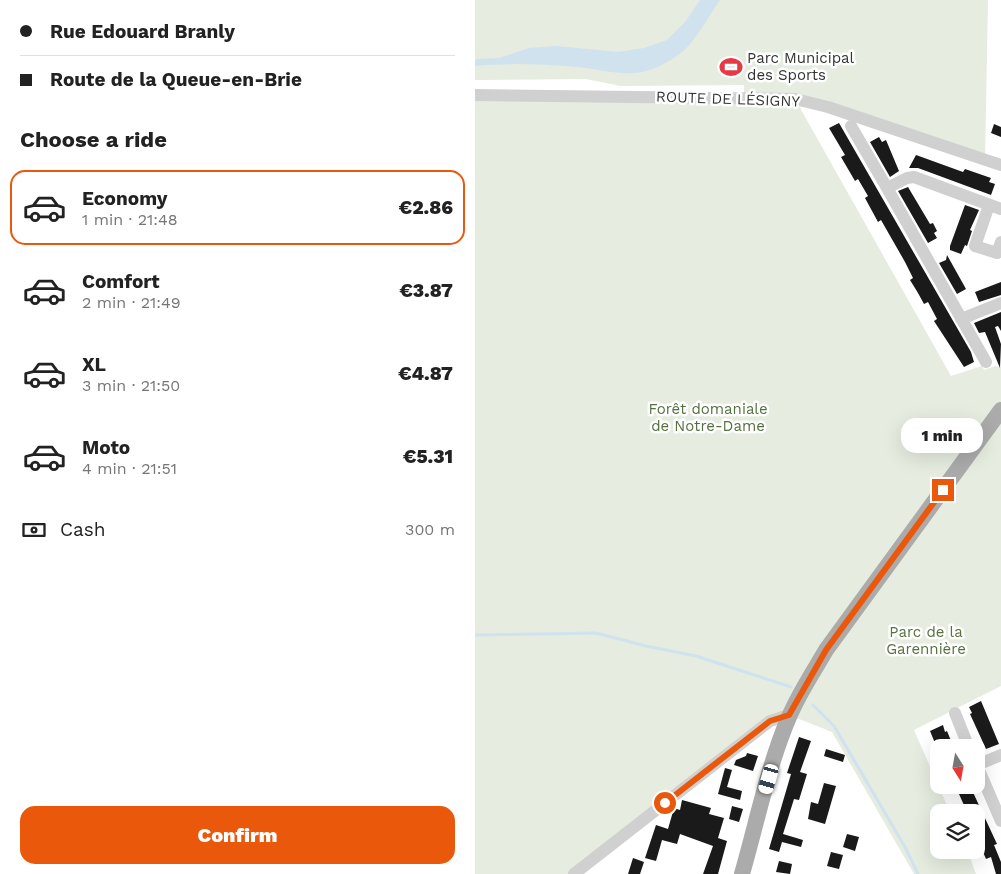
<!DOCTYPE html>
<html lang="en">
<head>
<meta charset="utf-8">
<style>
  :root { --surface:#fff; --page:#f2f2f2; --text:#222; --muted:#767676; --line:#e0e0e0; --accent:#ea580c }
  body { margin:0; font-family:"Work Sans",sans-serif; background:var(--page); color:var(--text); height:100vh; display:flex; flex-direction:column; font-size:19px; white-space:nowrap }
  * { box-sizing:border-box; margin:0 }
  p { font-size:16px; color:var(--muted) }
  .icon { flex:none; width:28px; height:28px; fill:none; stroke:currentColor; stroke-width:2; stroke-linecap:round; stroke-linejoin:round }
  .map { position:relative; flex:1; overflow:hidden }
  .sheet { display:flex; flex-direction:column; background:var(--surface); width:475px }
  .sheet>* { flex:none }
  .guide { display:grid; align-content:center; height:110px; padding:0 20px; background:var(--surface) }
  .needle { width:32px; rotate:169deg }
  .controls { position:absolute; left:455px; top:739px; display:grid; gap:10px }
  .controls a { display:grid; place-items:center; width:55px; height:55px; border-radius:10px; background:var(--surface); box-shadow:0 5px 20px #0002; font-size:25px }
  .end { position:absolute; width:22px; height:22px; margin:-11px; border:6px solid #ea580c; background:#fff; box-shadow:0 0 0 2px #fff }
  .from { border-radius:50% }
  .bubble { position:absolute; height:35px; border-radius:15px; background:var(--surface); box-shadow:0 5px 20px #0002; font-size:16px; font-weight:800; line-height:35px; text-align:center }
  .car { position:absolute; width:15px; height:30px; margin:-15px -8px; border-radius:6px; box-shadow:0 0 4px 1px #0007; background:linear-gradient(#fff 24%,#345 0 40%,#fff 0 76%,#345 0 86%,#fff 0) }
  .guide b { display:flex; align-items:center; gap:18px; height:48px; font-size:19px }
  .guide b+b { border-top:1px solid var(--line) }
  .guide i { width:12px; height:12px; background:var(--text) }
  ul { padding:0; list-style:none }
  li { display:flex; align-items:center; gap:15px; height:75px; margin:0 10px 8px; padding:0 10px; border:2px solid transparent; border-radius:15px }
  li div { flex:1 }
  li b { display:block; font-size:19px }
  li em { font-style:normal; font-weight:800 }
  li.on { border-color:var(--accent) }
  li>.icon { width:45px; height:45px; stroke-width:1.5 }
  h2 { padding:0 20px; font-size:22px; line-height:60px }
  .pay { display:flex; align-items:center; gap:12px; height:55px; padding:0 20px; font-size:19px }
  .pay p { margin-inline-start:auto }
  .primary-button { display:flex; gap:10px; margin-top:auto; padding:10px 20px }
  .primary-button a { flex:1; height:58px; border-radius:15px; background:var(--accent); color:#fff; font-size:20px; font-weight:800; line-height:58px; text-align:center }
  main { display:flex; flex:1; min-height:0 }
  .map>svg:first-child { display:block }
</style>
</head>
<body>
<main>
<section class="sheet">
<div class="guide">
<b><i class="from"></i>Rue Edouard Branly</b>
<b><i></i>Route de la Queue-en-Brie</b>
</div>
<h2>Choose a ride</h2>
<ul>
<li class="on"><svg class="icon" aria-label="car" viewBox="0 0 24 24"><path d="M5 17H2v-5l4-1 3-4h7l3 4 3 1v5h-3M9 17h6M6 11h13"/><circle cx="7" cy="17" r="2"/><circle cx="17" cy="17" r="2"/></svg><div><b>Economy</b><p>1 min · 21:48</p></div><em>€2.86</em></li>
<li><svg class="icon" aria-label="car" viewBox="0 0 24 24"><path d="M5 17H2v-5l4-1 3-4h7l3 4 3 1v5h-3M9 17h6M6 11h13"/><circle cx="7" cy="17" r="2"/><circle cx="17" cy="17" r="2"/></svg><div><b>Comfort</b><p>2 min · 21:49</p></div><em>€3.87</em></li>
<li><svg class="icon" aria-label="car" viewBox="0 0 24 24"><path d="M5 17H2v-5l4-1 3-4h7l3 4 3 1v5h-3M9 17h6M6 11h13"/><circle cx="7" cy="17" r="2"/><circle cx="17" cy="17" r="2"/></svg><div><b>XL</b><p>3 min · 21:50</p></div><em>€4.87</em></li>
<li><svg class="icon" aria-label="car" viewBox="0 0 24 24"><path d="M5 17H2v-5l4-1 3-4h7l3 4 3 1v5h-3M9 17h6M6 11h13"/><circle cx="7" cy="17" r="2"/><circle cx="17" cy="17" r="2"/></svg><div><b>Moto</b><p>4 min · 21:51</p></div><em>€5.31</em></li>
</ul>
<div class="pay"><svg class="icon" aria-label="cash" viewBox="0 0 24 24"><path d="M3 7h18v10H3z"/><circle cx="12" cy="12" r="2"/></svg>Cash<p>300 m</p></div>
<div class="primary-button"><a>Confirm</a></div>
</section>
<div class="map">
<svg width="526" height="874" viewBox="0 0 526 874">
  <rect width="100%" height="100%" fill="#fff"/>
  <path fill="#e6ecdf" d="M 0,0 L 513,0 L 510,160 L 320,99 L 476,376 L 507,366 L 509,370 L 520,366 L 526,367 L 526,686 L 439,730 L 475,812 L 464,812 L 464,850 L 492,850 L 501,874 L 439,874 L 357,732 L 314,715 L 295,719 L 94,874 L 0,874 L 0,95 L 269,97 L 269,85 L 146,86 L 111,79 L 0,80 Z"/>
  <path fill="#cfe2ee" d="M 225,0 L 245,0 C 235,14 220,42 207,52 C 162,87 140,69 91,66 C 61,64 30,63 0,66 L 0,59 L 24,58 L 54,48 L 82,46 L 143,52 L 169,48 L 192,40 L 210,22 Z"/>
  <g fill="none" stroke-linecap="round" stroke-linejoin="round">
    <path stroke="#cfe2ee" stroke-width="3" d="M 0,635 L 121,633 L 171,646 L 221,656 L 316,687
      M 338,705 L 359,726 L 430,847 L 443,874"/>
  </g>
  <path fill="#1a1a1a" d="M 364,123 L 496,352 L 499,362 L 489,367 L 459,321 L 462,319 L 453,302 L 449,304 L 443,293 L 435,280 L 438,278 L 430,262 L 406,220 L 403,222 L 390,198 L 393,196 L 383,179 L 380,181 L 366,157 L 370,155 L 354,128 Z
    M 519,124 L 526,127 L 526,137 L 516,133 Z
    M 404,137 L 407,142 L 411,140 L 424,171 L 415,177 L 395,142 Z
    M 441,155 L 488,172 L 490,169 L 516,178 L 514,182 L 520,184 L 516,195 L 443,168 L 434,168 Z
    M 433,187 L 455,224 L 458,223 L 462,231 L 459,233 L 462,238 L 453,243 L 423,191 Z
    M 490,205 L 504,210 L 495,230 L 497,231 L 492,246 L 490,245 L 486,254 L 475,250 L 475,246 Z
    M 472,255 L 491,289 L 482,294 L 464,263 L 471,260 Z
    M 526,282 L 526,295 L 504,302 L 500,292 Z
    M 526,312 L 526,331 L 523,326 L 520,327 L 526,344 L 525,368 L 510,332 L 504,333 L 499,323 Z
    M 506,701 L 524,744 L 511,749 L 495,714 L 497,713 L 494,707 Z
    M 468,725 L 470,732 L 472,731 L 479,748 L 462,748 L 455,731 Z
    M 324,737 L 336,741 L 325,772 L 332,774 L 324,800 L 319,799 L 308,834 L 328,840 L 326,847 L 307,842 L 304,852 L 294,849 L 316,774 L 312,773 Z
    M 351,749 L 370,755 L 368,762 L 349,756 Z
    M 272,753 L 283,756 L 278,771 L 259,765 L 261,760 L 271,756 Z
    M 250,768 L 257,770 L 252,787 L 267,791 L 265,800 L 243,794 Z
    M 349,783 L 361,786 L 350,824 L 333,819 L 336,802 L 343,804 Z
    M 480,785 L 493,785 L 496,788 L 522,844 L 519,845 L 526,862 L 526,874 L 521,874 L 516,857 L 511,859 L 501,836 L 501,812 L 492,812 Z
    M 207,800 L 236,808 L 234,814 L 249,818 L 243,838 L 252,841 L 243,874 L 228,874 L 238,846 L 205,834 L 202,844 L 187,840 L 181,861 L 170,858 L 181,825 L 193,829 L 199,808 L 205,810 Z
    M 257,806 L 268,809 L 264,822 L 254,819 Z
    M 372,834 L 384,837 L 380,851 L 368,847 Z
    M 356,852 L 368,855 L 364,869 L 352,866 Z
    M 158,858 L 169,862 L 165,874 L 153,874 Z
    M 304,861 L 317,864 L 315,874 L 301,872 Z"/>
  <g fill="none" stroke-linecap="round" stroke-linejoin="round">
    <path stroke="#d0d0d0" stroke-width="12" d="M 0,95 L 320,99 L 353,107 L 526,165
      M 376,126 L 412,188
      M 514,205 L 500,246 L 522,253 L 526,242
      M 486,319 L 526,303
      M 511,362 L 412,188 L 432,178 L 439,177 L 526,209
      M 480,713 L 494,748
      M 501,763 L 526,821
      M 502,765 L 526,755
      M 99,874 L 295,721 L 314,715"/>
    <path stroke="#ababab" stroke-width="16" d="M 267,874 C 282,822 293,766 314,717 C 324,693 339,671 351,650 L 526,410"/>
  </g>
  <g fill="none" stroke-linecap="round" stroke-linejoin="round">
    <path stroke="#ea580c" stroke-width="6" d="M 190,803 L 295,721 L 314,715 L 351,650 L 468,490"/>
  </g>
  <defs>
    <symbol id="stadium-bare" viewBox="-9 -9 18 18"><path d="M0-5a6.5 5 0 1 0 0 10a6.5 5 0 1 0 0-10ZM-3.5-1.8h7v3.6h-7Z" fill="#e63946" stroke="#fff" stroke-width="2.5" paint-order="stroke"/></symbol>
  </defs>
  <g fill-rule="evenodd">
    <use href="#stadium-bare" x="240" y="51" width="32" height="32"/>
  </g>
  <g text-anchor="middle" stroke-width="5" stroke-linejoin="round" paint-order="stroke">
    <g font-size="15" fill="#333" stroke="#fff" text-anchor="start">
      <text x="272" y="63">Parc Municipal<tspan x="272" dy="17">des Sports</tspan></text>
    </g>
    <g font-size="15" fill="#333" stroke="#fff">
      <text transform="translate(253 99) rotate(2)" y="5">ROUTE DE LÉSIGNY</text>
    </g>
    <g font-size="15" fill="#56703f" stroke="#fff">
      <text x="233" y="414">Forêt domaniale<tspan x="233" dy="17">de Notre-Dame</tspan></text>
      <text x="451" y="637">Parc de la<tspan x="451" dy="17">Garennière</tspan></text>
    </g>
  </g>
</svg>
<div class="controls">
<a><svg class="needle" viewBox="-14 -14 28 28"><path d="M0-13l5 13h-10z" fill="#e53935"/><path d="M0 13l5-13h-10z" fill="#767676"/></svg></a>
<a><svg class="icon" aria-label="layers" viewBox="0 0 24 24"><path d="M12 4l9 5-9 5-9-5zM3 14l9 5 9-5"/></svg></a>
</div>
<i class="end from" style="left:190px;top:803px"></i>
<i class="end" style="left:468px;top:490px"></i>
<div class="bubble" style="left:426px;top:418px;width:82px">1 min</div>
<i class="car" style="left:294px;top:779px;rotate:196deg"></i>
</div>
</main>
</body>
</html>
